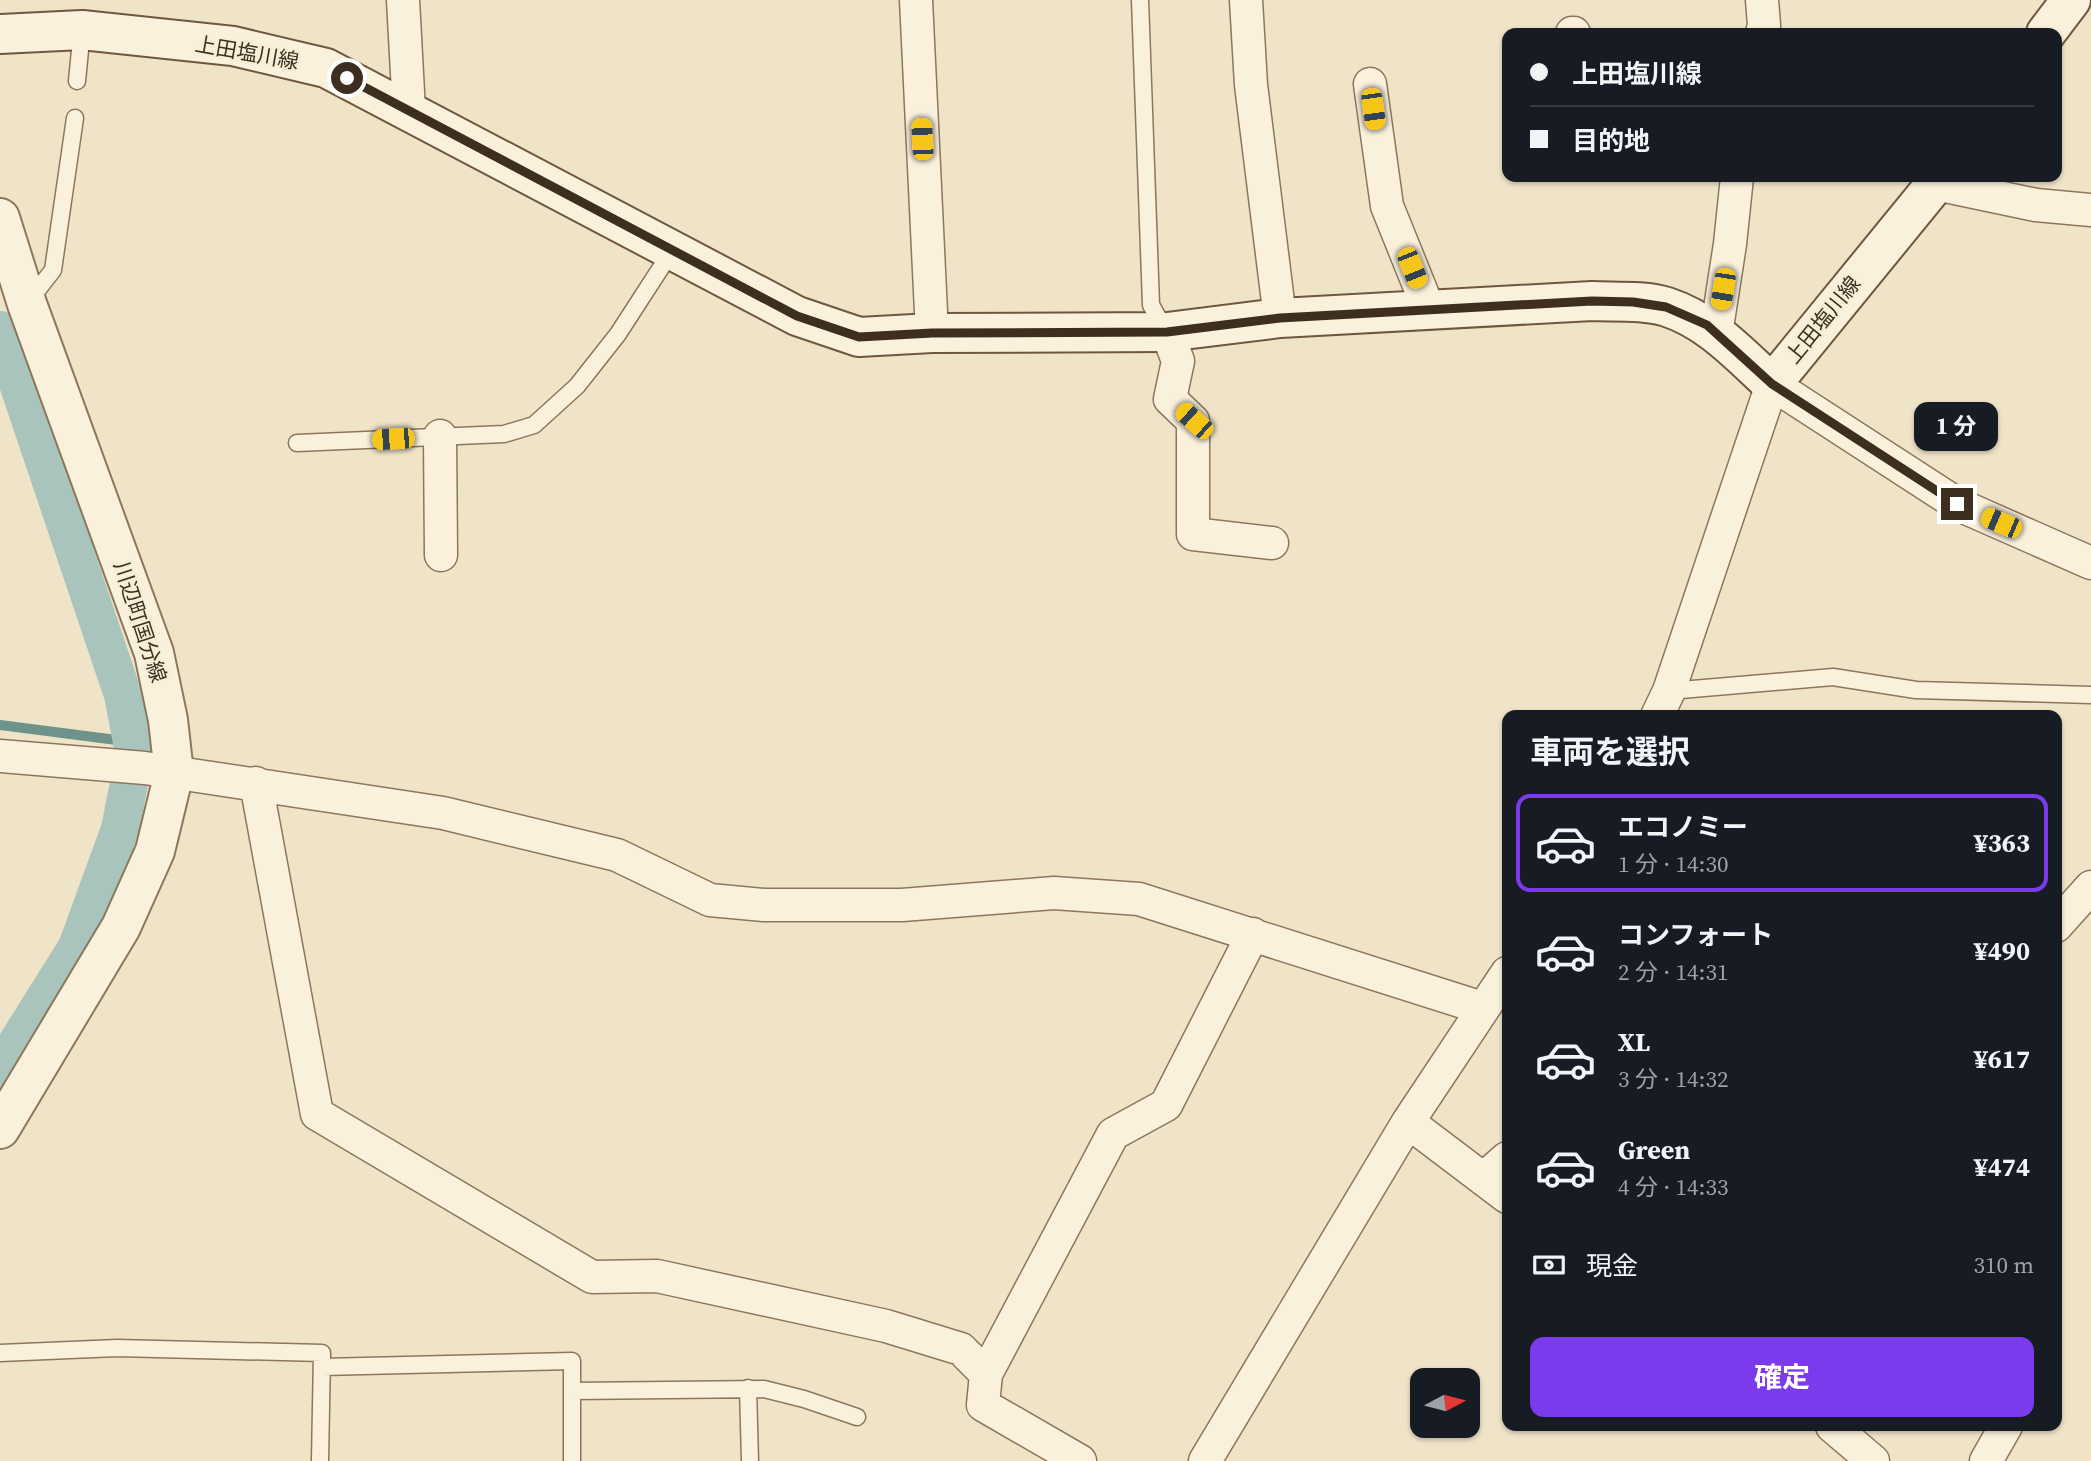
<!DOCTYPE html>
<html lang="ja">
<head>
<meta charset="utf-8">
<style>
  :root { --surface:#171b24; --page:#20242c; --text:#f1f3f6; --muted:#9ea1a6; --line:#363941; --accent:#7c3aed }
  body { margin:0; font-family:"Source Serif 4","Noto Sans JP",serif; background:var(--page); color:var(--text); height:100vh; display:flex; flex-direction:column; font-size:26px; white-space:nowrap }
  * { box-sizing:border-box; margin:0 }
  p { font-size:23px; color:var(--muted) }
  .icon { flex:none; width:38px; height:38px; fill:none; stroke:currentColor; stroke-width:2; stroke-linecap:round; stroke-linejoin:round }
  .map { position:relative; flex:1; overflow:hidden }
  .side { position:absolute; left:1502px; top:710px; width:560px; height:721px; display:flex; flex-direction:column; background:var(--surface); border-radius:14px; box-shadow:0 2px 5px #0004 }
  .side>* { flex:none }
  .banner { position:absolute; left:1502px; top:28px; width:560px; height:154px; border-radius:14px; box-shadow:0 2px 5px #0004; display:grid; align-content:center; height:154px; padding:0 28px; background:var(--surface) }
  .needle { width:46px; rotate:83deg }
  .tools { position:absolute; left:1410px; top:1368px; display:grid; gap:14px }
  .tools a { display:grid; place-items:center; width:70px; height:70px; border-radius:14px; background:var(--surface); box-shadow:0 2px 5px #0004; font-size:35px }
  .end { position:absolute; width:32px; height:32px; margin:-16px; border:9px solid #3d2e20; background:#fff; box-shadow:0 0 0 4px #fff }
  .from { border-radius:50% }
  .bubble { position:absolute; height:49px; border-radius:14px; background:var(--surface); box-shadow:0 2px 5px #0004; font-size:23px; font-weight:700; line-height:49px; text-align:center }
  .car { position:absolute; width:21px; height:42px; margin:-21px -10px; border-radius:9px; box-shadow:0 0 5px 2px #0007; background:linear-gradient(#f5c518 24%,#345 0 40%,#f5c518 0 76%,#345 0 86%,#f5c518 0) }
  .banner b { display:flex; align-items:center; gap:24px; height:66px; font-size:26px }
  .banner b+b { border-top:2px solid var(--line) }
  .banner i { width:18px; height:18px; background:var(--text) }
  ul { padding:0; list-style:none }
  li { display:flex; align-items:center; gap:21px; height:98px; margin:0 14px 10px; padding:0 14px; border:4px solid transparent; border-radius:14px }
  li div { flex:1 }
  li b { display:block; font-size:26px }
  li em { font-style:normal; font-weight:700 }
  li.current { border-color:var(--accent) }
  li>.icon { width:63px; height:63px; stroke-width:1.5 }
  h2 { padding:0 28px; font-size:32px; line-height:84px }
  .pay { display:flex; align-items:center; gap:18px; height:77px; padding:0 28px; font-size:26px }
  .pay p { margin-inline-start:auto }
  .cta { display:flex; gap:14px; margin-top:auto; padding:14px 28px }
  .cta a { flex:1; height:80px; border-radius:14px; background:var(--accent); color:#fff; font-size:28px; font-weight:700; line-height:80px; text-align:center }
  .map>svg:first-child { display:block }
</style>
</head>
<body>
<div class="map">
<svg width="2091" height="1461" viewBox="0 0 2091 1461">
  <rect width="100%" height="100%" fill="#f0e4c8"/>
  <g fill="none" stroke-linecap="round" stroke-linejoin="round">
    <path stroke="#6f938a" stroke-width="10" d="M 0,725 L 132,742"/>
    <path stroke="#a9c4bc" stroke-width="38" d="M 0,330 L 123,695 L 132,742 L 133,763 L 120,829 L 77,947 L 0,1070"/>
    <defs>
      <path id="service" d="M 1140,0 L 1151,305 L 1165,330
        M 77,81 L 82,30
        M 28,302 L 53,270 L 75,118
        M 297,443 L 504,434 L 534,425 L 577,386 L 618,334 L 673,249
        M 1669,691 L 1833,677 L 1916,690 L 2091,695
        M 0,1353 L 117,1348 L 322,1353 L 320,1461
        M 322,1367 L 572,1361 L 572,1461
        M 748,1388 L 750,1461
        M 572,1391 L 764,1389 L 804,1399 L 857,1417"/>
      <path id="minor" d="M 403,0 L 409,110
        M 916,0 L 932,333
        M 1246,0 L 1251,85 L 1280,318
        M 1572,33 L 1574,33
        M 1762,33 L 1764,25 L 1762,0
        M 1370,84 L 1387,206 L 1429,310
        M 1936,184 L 2036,205 L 2091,210
        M 1167,332 L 1178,361 L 1170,399 L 1193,421 L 1193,534 L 1272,543
        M 1716,334 L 1730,244 L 1737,177
        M 440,436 L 441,555
        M 1657,716 L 1669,691 L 1772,384 L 1957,504 L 2091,563
        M 0,756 L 145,768 L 443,813 L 617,855 L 710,900 L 764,905 L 902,905 L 1054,893 L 1139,899 L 1482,1008
        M 256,783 L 317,1114 L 592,1277 L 657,1276 L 886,1326 L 961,1349 L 986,1374
        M 2056,926 L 2091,887
        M 1408,1122 L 1507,1197
        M 1483,1179 L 1507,1158
        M 1832,1426 L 1873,1461
        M 1080,1461 L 983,1405 L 986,1374 L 1113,1134 L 1166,1105 L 1253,934
        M 1205,1461 L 1408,1122 L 1507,973
        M 1986,1461 L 2006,1426"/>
      <path id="tertiary" d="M 0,218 L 27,304 L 154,653 L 168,720 L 174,773 L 155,851 L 121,927 L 0,1129"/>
      <path id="secondary" d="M 2046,33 L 2071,0
        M 0,34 L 82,30 L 233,46 L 326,68 L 797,316 L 859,337 L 932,333 L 1167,332 L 1280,318 L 1592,301 C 1616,302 1644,300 1667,307 C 1710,321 1740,355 1772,384 L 1941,177"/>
    </defs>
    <use href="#service" stroke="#8d765c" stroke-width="19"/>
    <use href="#minor" stroke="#8d765c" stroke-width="35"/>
    <use href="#tertiary" stroke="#8d765c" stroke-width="42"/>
    <use href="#secondary" stroke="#6f573f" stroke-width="42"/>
    <use href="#service" stroke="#faf1dc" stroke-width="16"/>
    <use href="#minor" stroke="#faf1dc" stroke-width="32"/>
    <use href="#tertiary" stroke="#faf1dc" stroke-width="38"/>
    <use href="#secondary" stroke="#faf1dc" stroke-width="38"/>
  </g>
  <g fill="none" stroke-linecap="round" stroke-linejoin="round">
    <path stroke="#3d2e20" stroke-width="9" d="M 347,78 L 797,316 L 859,337 L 932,333 L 1167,332 L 1280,318 L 1592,301 L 1633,302 L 1666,307 L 1707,325 L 1772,384 L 1957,504"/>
  </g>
  <g text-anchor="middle" stroke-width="5" stroke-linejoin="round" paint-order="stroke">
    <g font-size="21" fill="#3d2e20" stroke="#f7eed8">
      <text transform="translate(247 53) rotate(10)" y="7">上田塩川線</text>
      <text transform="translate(1823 320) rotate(-51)" y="7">上田塩川線</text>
      <text transform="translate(140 622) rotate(72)" y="7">川辺町国分線</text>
    </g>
  </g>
</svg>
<div class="tools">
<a><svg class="needle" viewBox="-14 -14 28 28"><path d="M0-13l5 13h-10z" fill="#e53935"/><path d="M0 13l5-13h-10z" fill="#9ea1a6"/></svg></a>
</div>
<i class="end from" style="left:347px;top:78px"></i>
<i class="end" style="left:1957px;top:504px"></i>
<div class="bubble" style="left:1914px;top:402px;width:84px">1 分</div>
<i class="car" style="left:1373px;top:109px;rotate:172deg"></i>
<i class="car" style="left:922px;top:139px;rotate:357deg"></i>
<i class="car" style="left:1412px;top:268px;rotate:158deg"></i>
<i class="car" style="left:1723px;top:289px;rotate:189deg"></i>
<i class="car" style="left:1194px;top:421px;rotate:312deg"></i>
<i class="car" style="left:393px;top:439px;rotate:267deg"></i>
<i class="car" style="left:2001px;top:523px;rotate:293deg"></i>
<div class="banner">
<b><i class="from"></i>上田塩川線</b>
<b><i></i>目的地</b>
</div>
<section class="side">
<h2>車両を選択</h2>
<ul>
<li class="current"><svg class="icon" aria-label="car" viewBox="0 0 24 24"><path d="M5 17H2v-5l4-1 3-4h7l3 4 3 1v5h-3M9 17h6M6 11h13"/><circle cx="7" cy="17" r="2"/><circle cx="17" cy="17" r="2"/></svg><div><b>エコノミー</b><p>1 分 · 14:30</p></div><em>¥363</em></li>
<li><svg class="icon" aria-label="car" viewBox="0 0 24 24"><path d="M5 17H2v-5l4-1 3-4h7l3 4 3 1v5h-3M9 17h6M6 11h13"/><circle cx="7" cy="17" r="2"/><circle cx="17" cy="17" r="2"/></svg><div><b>コンフォート</b><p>2 分 · 14:31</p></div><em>¥490</em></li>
<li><svg class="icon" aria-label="car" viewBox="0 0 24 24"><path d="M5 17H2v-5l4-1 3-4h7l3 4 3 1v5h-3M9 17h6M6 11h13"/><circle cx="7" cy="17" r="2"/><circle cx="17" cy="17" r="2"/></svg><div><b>XL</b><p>3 分 · 14:32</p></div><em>¥617</em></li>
<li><svg class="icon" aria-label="car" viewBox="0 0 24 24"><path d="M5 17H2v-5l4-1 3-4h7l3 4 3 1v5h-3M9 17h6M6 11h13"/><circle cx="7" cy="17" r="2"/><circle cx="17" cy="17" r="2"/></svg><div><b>Green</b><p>4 分 · 14:33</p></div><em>¥474</em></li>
</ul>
<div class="pay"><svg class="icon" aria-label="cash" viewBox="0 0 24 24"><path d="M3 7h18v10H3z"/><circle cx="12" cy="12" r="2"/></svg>現金<p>310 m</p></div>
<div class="cta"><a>確定</a></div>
</section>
</div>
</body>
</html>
